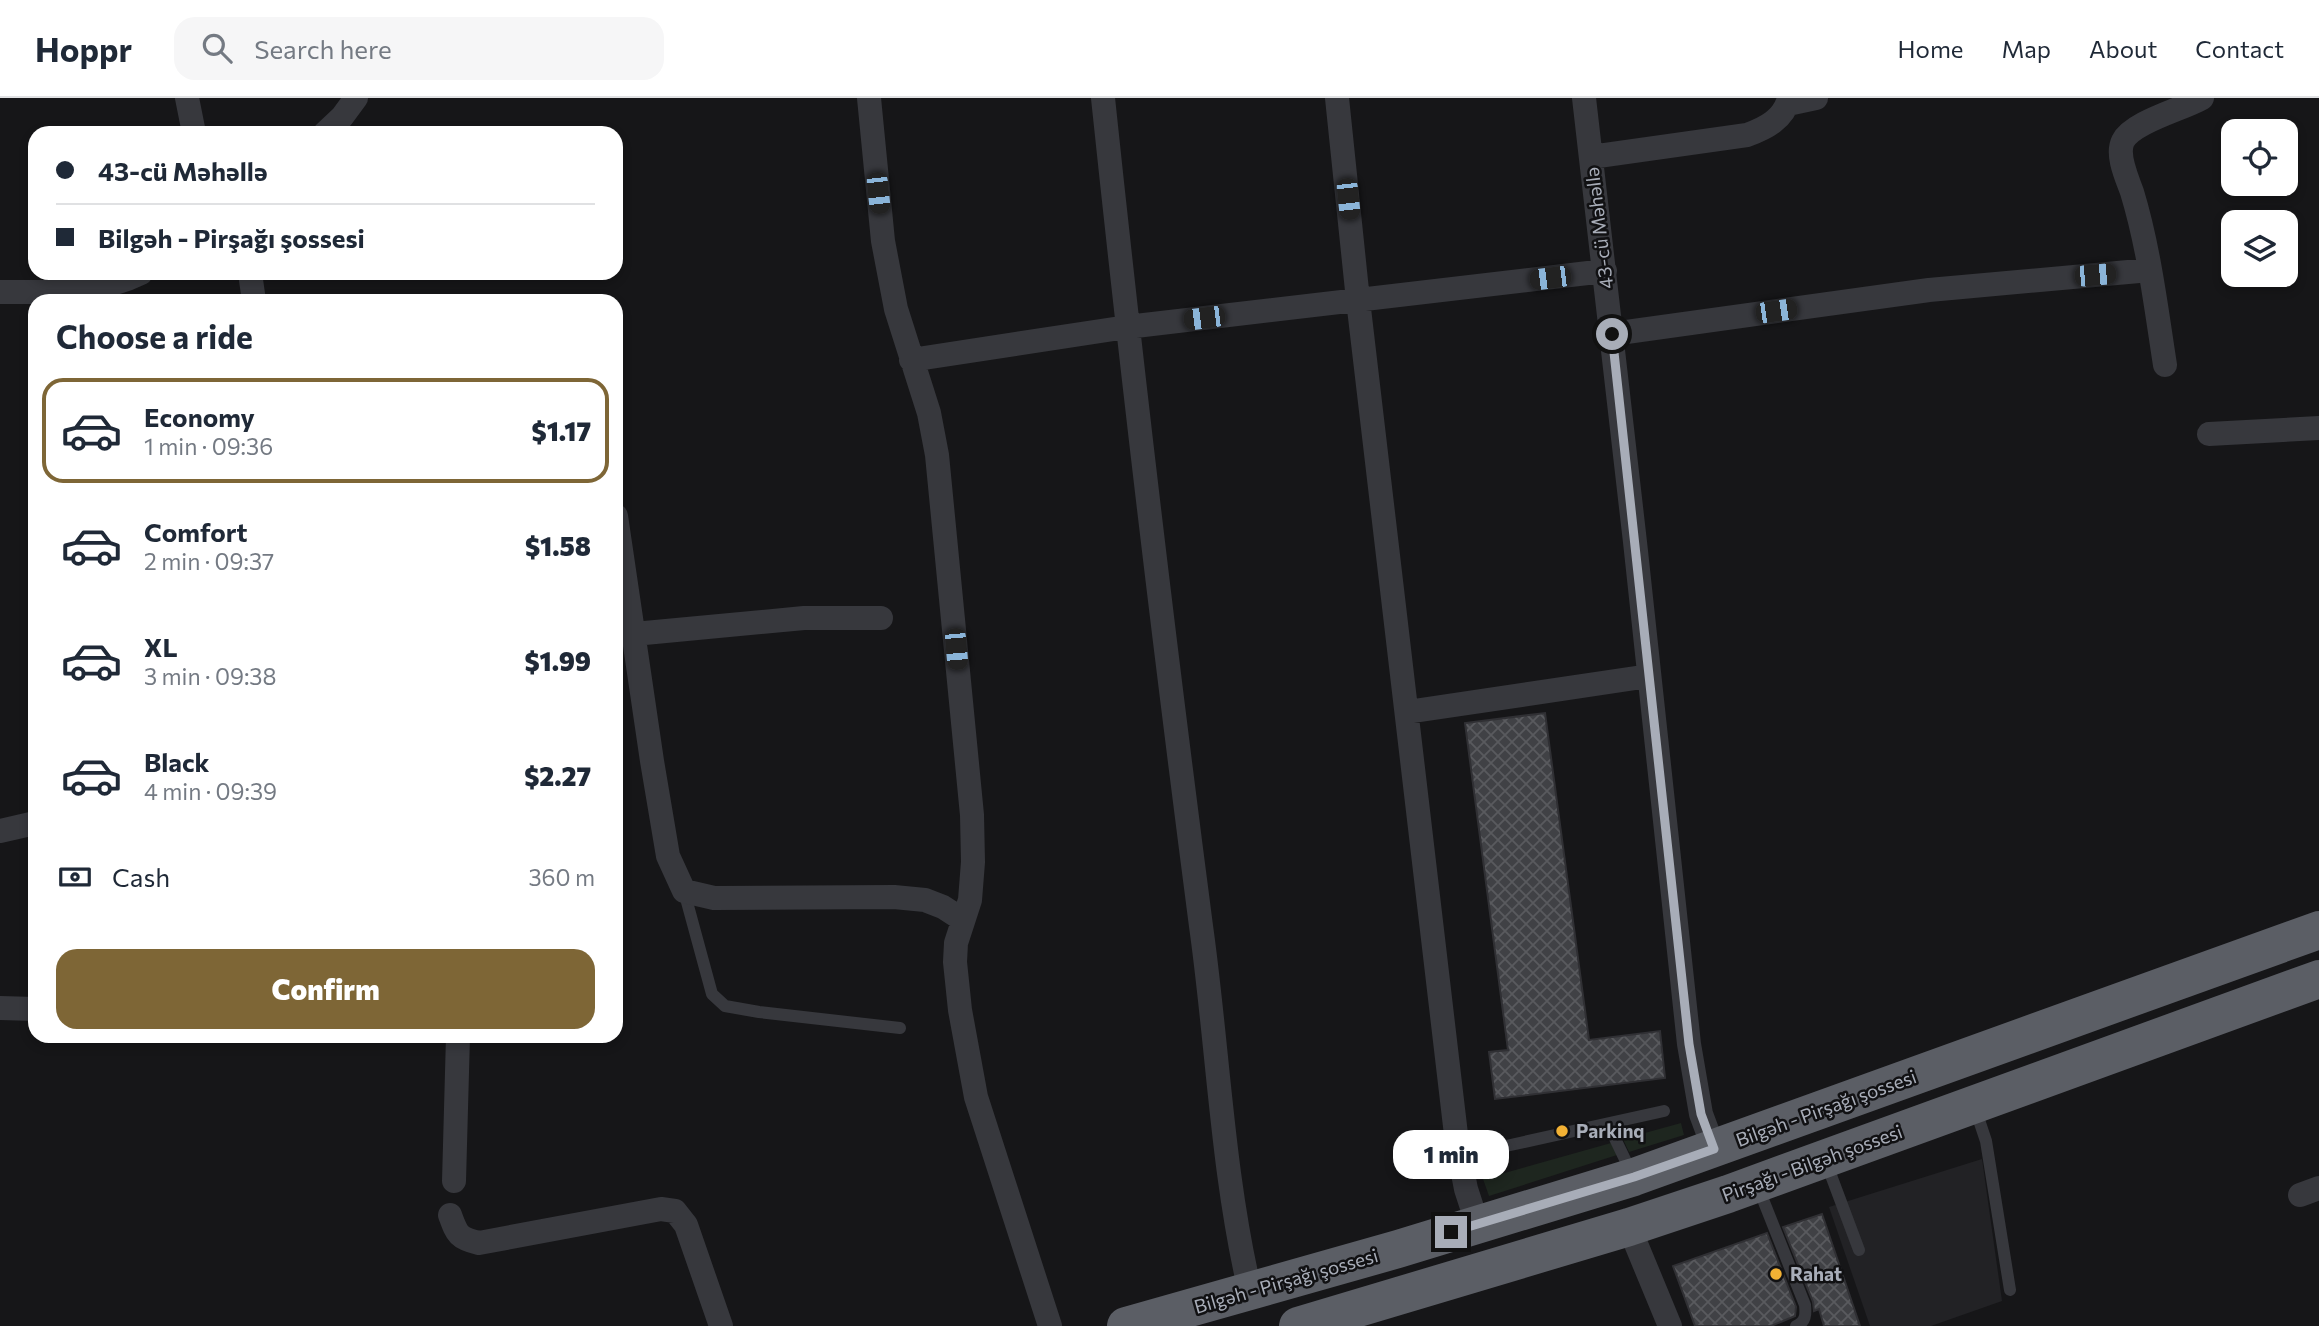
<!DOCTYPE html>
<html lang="en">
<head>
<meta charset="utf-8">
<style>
  :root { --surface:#fff; --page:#f6f6f7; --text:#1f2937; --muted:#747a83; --line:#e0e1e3; --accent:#7e6636 }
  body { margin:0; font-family:Commissioner,sans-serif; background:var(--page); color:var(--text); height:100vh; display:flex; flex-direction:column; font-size:26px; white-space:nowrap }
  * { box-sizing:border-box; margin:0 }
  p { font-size:23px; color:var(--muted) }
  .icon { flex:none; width:38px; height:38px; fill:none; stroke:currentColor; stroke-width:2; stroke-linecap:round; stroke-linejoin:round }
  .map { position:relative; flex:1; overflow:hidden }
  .panel { position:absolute; left:28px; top:196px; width:595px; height:749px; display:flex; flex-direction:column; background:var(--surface); border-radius:21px; box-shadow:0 4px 10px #0003 }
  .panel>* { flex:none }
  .top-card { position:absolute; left:28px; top:28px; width:595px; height:154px; border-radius:21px; box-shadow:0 4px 10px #0003; display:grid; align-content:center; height:154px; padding:0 28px; background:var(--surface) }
  .buttons { position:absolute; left:2221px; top:21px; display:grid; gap:14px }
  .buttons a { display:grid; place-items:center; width:77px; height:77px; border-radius:14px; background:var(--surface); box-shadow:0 4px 10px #0003; font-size:35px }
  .end { position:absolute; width:32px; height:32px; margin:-16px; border:9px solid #a8adb8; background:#111; box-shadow:0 0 0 4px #111 }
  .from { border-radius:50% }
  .bubble { position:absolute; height:49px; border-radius:21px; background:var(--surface); box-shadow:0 4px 10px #0003; font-size:23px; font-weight:800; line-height:49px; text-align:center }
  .car { position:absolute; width:21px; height:42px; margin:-21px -10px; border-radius:9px; box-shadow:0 0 5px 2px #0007; background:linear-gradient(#222 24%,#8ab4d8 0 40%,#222 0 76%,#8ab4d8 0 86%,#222 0) }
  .top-card b { display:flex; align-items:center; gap:24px; height:66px; font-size:26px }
  .top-card b+b { border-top:2px solid var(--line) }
  .top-card i { width:18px; height:18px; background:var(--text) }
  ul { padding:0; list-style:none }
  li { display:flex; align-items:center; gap:21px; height:105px; margin:0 14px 10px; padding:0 14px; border:4px solid transparent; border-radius:21px }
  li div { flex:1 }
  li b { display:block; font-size:26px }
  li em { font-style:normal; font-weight:800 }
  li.selected { border-color:var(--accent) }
  li>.icon { width:63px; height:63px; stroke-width:1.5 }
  h2 { padding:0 28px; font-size:32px; line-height:84px }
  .pay { display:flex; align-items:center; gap:18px; height:77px; padding:0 28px; font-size:26px }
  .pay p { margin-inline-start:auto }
  .cta { display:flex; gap:14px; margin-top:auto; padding:14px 28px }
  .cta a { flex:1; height:80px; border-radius:21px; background:var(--accent); color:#fff; font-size:28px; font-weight:800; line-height:80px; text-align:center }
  header { display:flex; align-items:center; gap:42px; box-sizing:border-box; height:98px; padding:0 35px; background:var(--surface); border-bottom:2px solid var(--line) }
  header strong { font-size:33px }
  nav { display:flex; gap:38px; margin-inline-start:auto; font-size:24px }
  .search { width:490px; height:63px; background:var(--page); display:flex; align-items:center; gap:18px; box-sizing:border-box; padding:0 24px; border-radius:21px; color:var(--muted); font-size:26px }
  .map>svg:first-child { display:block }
</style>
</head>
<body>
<header>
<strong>Hoppr</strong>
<div class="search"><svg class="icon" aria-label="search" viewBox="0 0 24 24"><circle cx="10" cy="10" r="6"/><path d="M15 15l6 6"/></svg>Search here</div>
<nav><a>Home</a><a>Map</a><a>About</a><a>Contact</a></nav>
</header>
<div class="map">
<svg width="2319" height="1228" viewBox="0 0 2319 1228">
  <defs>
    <pattern id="building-cross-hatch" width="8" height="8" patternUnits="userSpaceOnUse" patternTransform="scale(1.75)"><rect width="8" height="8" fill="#404145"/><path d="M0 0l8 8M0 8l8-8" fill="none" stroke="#595a5e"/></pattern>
  </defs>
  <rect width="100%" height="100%" fill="#161618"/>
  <path fill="#222225" d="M 1982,1061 L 2002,1203 L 1931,1228 L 1870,1228 L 1829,1109 Z"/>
  <path fill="#1e261f" d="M 1681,1025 L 1684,1037 L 1629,1054 L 1623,1041 Z
    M 1611,1045 L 1617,1057 L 1489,1098 L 1483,1081 Z"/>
  <path fill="url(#building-cross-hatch)" stroke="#303034" stroke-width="2" d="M 1545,615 L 1589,942 L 1660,933 L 1665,980 L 1495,1001 L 1489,954 L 1508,952 L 1465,625 Z
    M 1822,1116 L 1860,1228 L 1824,1228 L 1819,1211 L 1814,1213 L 1813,1204 L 1783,1129 Z
    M 1767,1135 L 1796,1209 L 1795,1218 L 1771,1228 L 1695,1228 L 1673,1168 Z"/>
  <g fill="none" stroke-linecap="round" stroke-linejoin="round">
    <path stroke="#37383d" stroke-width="12" d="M 684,793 L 712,896 L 725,908 L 759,914 L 900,930
      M 1975,1010 L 1986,1043 L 2010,1192
      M 1608,1026 L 1632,1076
      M 1506,1048 L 1664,1013
      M 1826,1064 L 1859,1152
      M 1758,1089 L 1805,1207 C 1806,1216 1806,1224 1796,1228"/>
    <path stroke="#37383d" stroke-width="24" d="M 187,0 L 194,35
      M 869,0 L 883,143 L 896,211 L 929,315 L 937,357 L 972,717 L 973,764 L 970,802 L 956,845 L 955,864 L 960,912 L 976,999 L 1050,1228
      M 1103,0 C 1132,276 1165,552 1201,828 C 1218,949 1222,1074 1250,1193
      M 1337,0 L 1358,202 L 1457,1045 L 1466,1091 L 1477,1125
      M 1584,0 L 1635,444 L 1689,946 L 1701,1016 L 1714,1051
      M 1788,6 L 1816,0
      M 325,35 L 342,19 L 356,0
      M 1591,59 L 1747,37 C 1766,30 1784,21 1789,0
      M 250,175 L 254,203
      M 0,194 C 48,194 97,197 141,175
      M 1612,236 L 1929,192 L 2150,172
      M 911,262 L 1127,229 L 1605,173
      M 2165,267 C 2156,209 2149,150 2132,94 C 2127,80 2116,57 2123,43 C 2132,24 2183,11 2202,0
      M 2209,336 L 2319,330
      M 616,418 L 652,663 L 668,758 L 684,793 L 714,800 L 894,799 L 925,802 L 943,809 L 963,822
      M 634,536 L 804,520 L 881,520
      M 1407,614 L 1649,578
      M 0,733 L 35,725
      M 0,910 L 35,911
      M 454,1083 L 458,938
      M 2300,1097 L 2319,1090
      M 450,1117 C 457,1136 458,1140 479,1145 L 661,1111 L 675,1113 L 686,1127 L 721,1228
      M 1629,1129 L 1670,1228"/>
    <path stroke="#5b5e65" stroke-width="38" d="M 1126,1228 L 1398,1151 L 1634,1079 L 2319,832
      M 1298,1228 L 1629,1129 L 1728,1096 L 2319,881"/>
  </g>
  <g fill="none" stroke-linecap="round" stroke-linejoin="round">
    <path stroke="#a8adb8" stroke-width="9" d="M 1451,1134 L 1634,1079 L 1714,1051 L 1701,1016 L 1689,946 L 1612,236"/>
  </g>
  <g fill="#f2b134" stroke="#111113" stroke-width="2.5">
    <circle cx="1562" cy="1033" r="7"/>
    <circle cx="1776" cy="1176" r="7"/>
  </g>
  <g text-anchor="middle" stroke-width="5" stroke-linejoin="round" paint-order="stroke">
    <g font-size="19" fill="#a8adb8" stroke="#111113">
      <text transform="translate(1599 130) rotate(-97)" y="7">43-cü Məhəllə</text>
      <text transform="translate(1826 1010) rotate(-20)" y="7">Bilgəh - Pirşağı şossesi</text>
      <text transform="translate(1812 1065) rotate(-20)" y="7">Pirşağı - Bilgəh şossesi</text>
      <text transform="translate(1286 1183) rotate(-16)" y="7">Bilgəh - Pirşağı şossesi</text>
    </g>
    <g font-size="19" font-weight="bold" fill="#a8adb8" stroke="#111113" text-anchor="start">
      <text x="1576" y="1040">Parkinq</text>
      <text x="1790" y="1183">Rahat</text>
    </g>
  </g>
</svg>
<div class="buttons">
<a><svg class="icon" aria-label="locate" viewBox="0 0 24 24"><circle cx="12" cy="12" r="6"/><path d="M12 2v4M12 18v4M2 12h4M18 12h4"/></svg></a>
<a><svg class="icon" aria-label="layers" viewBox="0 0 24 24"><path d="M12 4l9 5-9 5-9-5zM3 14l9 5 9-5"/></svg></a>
</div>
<i class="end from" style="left:1612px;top:236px"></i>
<i class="end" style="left:1451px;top:1134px"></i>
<div class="bubble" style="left:1393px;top:1032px;width:116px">1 min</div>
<i class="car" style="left:878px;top:95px;rotate:174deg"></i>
<i class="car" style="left:1348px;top:101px;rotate:174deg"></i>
<i class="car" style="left:2095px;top:177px;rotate:85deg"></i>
<i class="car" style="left:1550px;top:180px;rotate:263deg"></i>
<i class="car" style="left:1776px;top:213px;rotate:82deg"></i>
<i class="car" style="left:1204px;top:220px;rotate:263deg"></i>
<i class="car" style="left:956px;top:551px;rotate:175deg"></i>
<div class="top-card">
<b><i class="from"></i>43-cü Məhəllə</b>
<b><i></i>Bilgəh - Pirşağı şossesi</b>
</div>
<section class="panel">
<h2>Choose a ride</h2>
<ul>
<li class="selected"><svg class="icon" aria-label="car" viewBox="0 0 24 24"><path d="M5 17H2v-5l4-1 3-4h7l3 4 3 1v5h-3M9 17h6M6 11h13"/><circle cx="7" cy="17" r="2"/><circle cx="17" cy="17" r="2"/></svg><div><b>Economy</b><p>1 min · 09:36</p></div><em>$1.17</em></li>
<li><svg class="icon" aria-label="car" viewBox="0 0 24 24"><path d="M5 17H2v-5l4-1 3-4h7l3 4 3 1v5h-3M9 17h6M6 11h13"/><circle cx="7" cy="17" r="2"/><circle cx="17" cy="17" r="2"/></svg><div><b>Comfort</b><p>2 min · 09:37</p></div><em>$1.58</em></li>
<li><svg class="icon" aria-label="car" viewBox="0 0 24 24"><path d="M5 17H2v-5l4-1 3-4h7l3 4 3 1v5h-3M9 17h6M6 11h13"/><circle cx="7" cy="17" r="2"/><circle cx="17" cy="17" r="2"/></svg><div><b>XL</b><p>3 min · 09:38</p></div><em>$1.99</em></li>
<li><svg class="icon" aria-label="car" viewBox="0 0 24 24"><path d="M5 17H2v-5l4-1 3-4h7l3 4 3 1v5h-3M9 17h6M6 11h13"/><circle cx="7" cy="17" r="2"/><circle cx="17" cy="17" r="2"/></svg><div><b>Black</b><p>4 min · 09:39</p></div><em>$2.27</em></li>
</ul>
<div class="pay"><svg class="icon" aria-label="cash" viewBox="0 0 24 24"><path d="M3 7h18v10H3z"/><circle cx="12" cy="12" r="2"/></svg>Cash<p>360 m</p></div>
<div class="cta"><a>Confirm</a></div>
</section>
</div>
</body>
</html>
